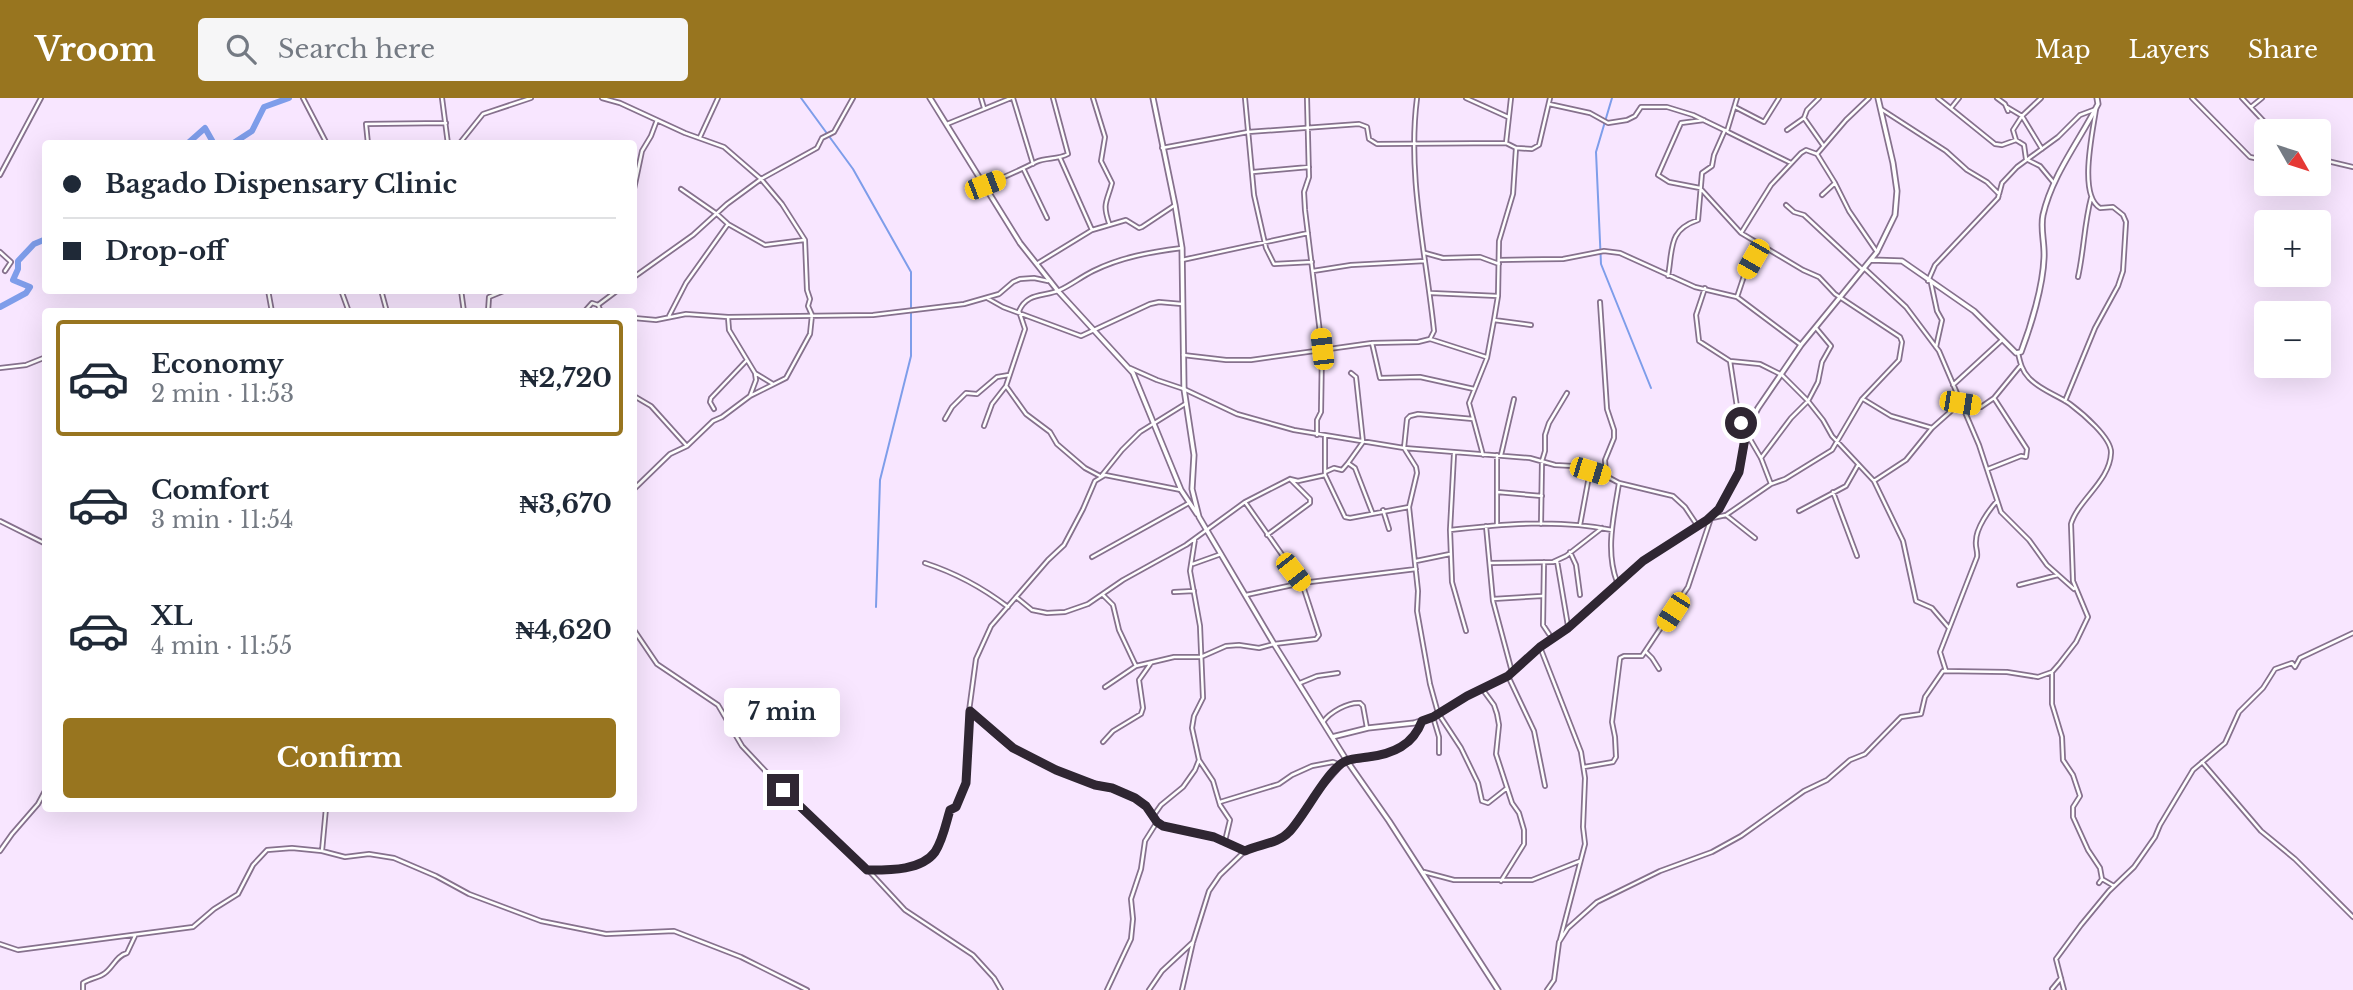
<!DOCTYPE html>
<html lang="en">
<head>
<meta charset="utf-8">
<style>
  :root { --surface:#fff; --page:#f6f6f7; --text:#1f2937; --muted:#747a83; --line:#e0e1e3; --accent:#98751f }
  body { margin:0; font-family:"Libre Baskerville",serif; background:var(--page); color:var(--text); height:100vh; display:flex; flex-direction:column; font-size:26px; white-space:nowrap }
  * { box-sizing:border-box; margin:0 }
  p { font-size:23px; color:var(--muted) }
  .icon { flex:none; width:38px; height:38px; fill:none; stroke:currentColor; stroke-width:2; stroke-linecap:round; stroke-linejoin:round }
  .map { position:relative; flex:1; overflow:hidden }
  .drawer { position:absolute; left:42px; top:210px; width:595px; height:504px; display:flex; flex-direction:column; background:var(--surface); border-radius:7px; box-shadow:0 7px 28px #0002 }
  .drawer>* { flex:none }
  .guide { position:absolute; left:42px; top:42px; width:595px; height:154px; border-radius:7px; box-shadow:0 7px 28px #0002; display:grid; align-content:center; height:154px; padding:0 21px; background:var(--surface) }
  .needle { width:46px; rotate:129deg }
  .buttons { position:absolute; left:2254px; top:21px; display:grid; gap:14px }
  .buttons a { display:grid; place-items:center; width:77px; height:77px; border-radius:7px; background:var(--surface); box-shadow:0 7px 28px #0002; font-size:35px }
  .end { position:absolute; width:32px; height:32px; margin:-16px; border:9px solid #2f2632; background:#fff; box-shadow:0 0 0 4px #fff }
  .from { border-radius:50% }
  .bubble { position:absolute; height:49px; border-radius:7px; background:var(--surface); box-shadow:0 7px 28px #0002; font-size:23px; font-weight:700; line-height:49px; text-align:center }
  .car { position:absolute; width:21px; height:42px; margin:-21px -10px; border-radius:9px; box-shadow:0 0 5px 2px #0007; background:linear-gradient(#f5c518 24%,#345 0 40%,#f5c518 0 76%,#345 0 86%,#f5c518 0) }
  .guide b { display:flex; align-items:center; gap:24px; height:66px; font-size:26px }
  .guide b+b { border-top:2px solid var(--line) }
  .guide i { width:18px; height:18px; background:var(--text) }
  ul { padding:12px 0 0; list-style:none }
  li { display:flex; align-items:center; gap:21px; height:116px; margin:0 14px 10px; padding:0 7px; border:4px solid transparent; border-radius:7px }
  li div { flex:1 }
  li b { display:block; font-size:26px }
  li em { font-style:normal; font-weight:700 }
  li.selected { border-color:var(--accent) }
  li>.icon { width:63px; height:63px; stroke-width:1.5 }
  .action { display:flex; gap:14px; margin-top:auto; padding:14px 21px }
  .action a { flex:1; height:80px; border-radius:7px; background:var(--accent); color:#fff; font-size:28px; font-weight:700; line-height:80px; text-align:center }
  header { display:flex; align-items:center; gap:42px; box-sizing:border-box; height:98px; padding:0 35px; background:var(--accent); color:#fff }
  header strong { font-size:33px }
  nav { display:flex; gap:38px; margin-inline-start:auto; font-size:24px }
  .search { width:490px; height:63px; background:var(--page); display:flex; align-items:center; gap:18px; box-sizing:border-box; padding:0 24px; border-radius:7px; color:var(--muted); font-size:26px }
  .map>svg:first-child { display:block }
</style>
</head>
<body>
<header>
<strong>Vroom</strong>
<div class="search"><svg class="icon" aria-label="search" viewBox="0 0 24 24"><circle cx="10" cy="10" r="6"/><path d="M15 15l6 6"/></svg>Search here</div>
<nav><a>Map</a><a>Layers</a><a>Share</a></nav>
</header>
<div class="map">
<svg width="2353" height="892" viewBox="0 0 2353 892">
  <rect width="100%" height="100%" fill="#f8e6ff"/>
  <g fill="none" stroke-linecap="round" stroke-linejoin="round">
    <path stroke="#7e9dea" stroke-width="2" d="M 801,0 L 853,71 L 911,174 L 911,258 L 880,382 L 876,509
      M 1612,0 L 1596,54 L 1601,166 L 1651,290"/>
    <path stroke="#7e9dea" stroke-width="6" d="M 187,46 L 205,30 L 214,46
      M 232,46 L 252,33 L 264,9 L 289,0
      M 0,209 L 26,195 L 30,189 L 13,182 L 18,171 L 18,163 L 34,146 L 46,141"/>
    <defs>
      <path id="minor" d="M 303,0 L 327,46
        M 442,0 L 448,46
        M 602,0 L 620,5 L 685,35 L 724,49 L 761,81 L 782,106 L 805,142 L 807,192 L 810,201 L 808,208 L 812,217 L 810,236 L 786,280 L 750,298 L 722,319 L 713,323 L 687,348 L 670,356 L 634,391
        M 981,0 L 984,10
        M 1013,0 L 1033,66
        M 1093,0 L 1105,39 L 1101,63 L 1112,85 C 1107,104 1102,105 1109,125
        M 1245,0 L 1254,97 L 1266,150 L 1274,166 L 1312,164
        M 1307,0 L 1309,79 L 1304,94 L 1305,112 L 1322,251 L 1321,314 L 1317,322 L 1317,337
        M 1417,0 C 1407,78 1426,155 1434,233 L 1430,241
        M 1466,0 L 1508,19
        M 1869,0 L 1846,22 L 1817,56 L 1835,85 L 1849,113 L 1877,154
        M 1938,0 L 1995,46 L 2002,47 L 2016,42
        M 1997,0 L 2005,6 L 2008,13
        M 2041,0 L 2022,18 L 2013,32 L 2016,42 L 2024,47 L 2026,61 L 2040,68 L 2054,85
        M 2192,0 L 2250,59 L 2259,61 L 2266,57
        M 2242,0 L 2273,33
        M 1549,6 L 1590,15 L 1608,25 L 1627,22 L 1635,18 L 1641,9 L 1667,9 L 1693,17 L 1724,32
        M 1735,9 L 1764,24 L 1779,0
        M 2007,9 L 2022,18 L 2042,51
        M 2251,9 L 2262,0
        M 1951,10 L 1959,0
        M 1881,11 L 1946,53 L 1967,72 L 1987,84 L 1999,96
        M 1804,20 L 1823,47
        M 1704,22 L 1681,25 L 1658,77 L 1669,84 L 1700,90 L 1741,135 L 1803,172 L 1819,179 L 1835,196 L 1900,239 L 1902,244 L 1899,262 L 1862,301 L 1832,352 L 1785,381 L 1771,386 L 1726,417 L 1708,421
        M 947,26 L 1011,0
        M 1787,32 L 1804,20 L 1807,12 L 1819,0
        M 1728,34 L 1791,65
        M 700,39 L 718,0
        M 1506,45 L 1511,0
        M 368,46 L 366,26 L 446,25
        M 459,46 L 483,16 L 531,0
        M 1162,50 L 1248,34 L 1359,26 L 1367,29 L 1369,41 L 1377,46 L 1506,45 L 1516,50 L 1513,96 L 1499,143 L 1498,198 L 1494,222 L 1487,260 L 1469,305 L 1483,357
        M 1516,50 L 1532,51 L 1539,47 L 1550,0
        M 1060,60 L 1092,132
        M 2319,61 L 2353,69
        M 1024,72 L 1047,120
        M 1253,74 L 1309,69
        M 0,77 L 41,0
        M 984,87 C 1003,80 1018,73 1036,64 C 1046,59 1058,62 1068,56 L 1053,0
        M 634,91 L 642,53 L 651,38 L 657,22
        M 681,91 L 717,116 L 728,126 L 765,147 L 804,142
        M 1822,97 L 1835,85
        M 1786,107 L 1794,114 L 1804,117 L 1863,172
        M 1741,135 L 1771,87 L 1801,55 L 1806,52 L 1817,56
        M 0,154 L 11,164 L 5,173
        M 1425,155 L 1443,160 L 1480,159 L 1499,166
        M 1182,162 L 1308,135
        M 1499,162 L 1563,161 L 1604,153 L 1620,155 L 1695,189 L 1737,199 L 1801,247
        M 1038,165 L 1092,132 L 1126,122 L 1139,130 L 1142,129 L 1175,107
        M 1864,170 L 1906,209 L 1939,253 L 1979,347 L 2001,414 L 2029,442 L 2047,467 L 2074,491
        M 1313,173 L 1351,167 L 1425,163
        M 1668,178 C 1673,150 1668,132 1698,122 L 1702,75 L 1712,68 L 1714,57 L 1725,32 L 1727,33 L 1737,0
        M 634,179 L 693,137 L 727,106 L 761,81 L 817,50 L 822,40 L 834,34 L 853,0
        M 2078,179 C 2084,152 2084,127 2091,100
        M 1928,183 L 1935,167 L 1998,100 L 2002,85 L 2017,69 L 2058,39 L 2080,17 L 2096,11 C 2093,33 2078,97 2100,110 L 2113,109 L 2123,117 L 2126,124 L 2123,173 L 2118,188 L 2095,230 L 2065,303
        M 1931,185 L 1937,213 L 1942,222 L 1936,249
        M 1705,190 L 1696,217 L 1699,243 L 1730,263 L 1737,309 L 1745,338
        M 268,192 L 272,214
        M 341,192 L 349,214
        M 381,192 L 387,214
        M 461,192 L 464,214
        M 1431,195 L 1498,198
        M 1737,199 L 1745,175 L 1761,148
        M 987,200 L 1003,209 L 1081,238 L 1150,206 L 1159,204 L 1182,206
        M 1600,204 L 1607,311 L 1614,332 L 1614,340 L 1605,362 L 1606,378
        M 598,207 L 601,214
        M 488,214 L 489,199 L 506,192
        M 584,214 L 592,205 L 598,207 L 618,192
        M 669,218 L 686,185 L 728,126
        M 728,219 L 729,232 L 755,275 L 756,282 L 750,298
        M 634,220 L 656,222 L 686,216 L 728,219 L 873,217 L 964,206 L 999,196 L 1013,184 L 1020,181 L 1034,180 L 1048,183
        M 1494,222 L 1531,227
        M 1372,245 L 1380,280 L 1420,279 L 1474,291
        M 1183,257 L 1226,262 L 1251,262 L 1372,245 L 1418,244 L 1430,241 L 1486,259
        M 1730,263 L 1760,266 L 1782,277 L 1808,303 L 1823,322 L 1832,338 L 1874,383 L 1903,443 L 1916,503 L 1932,510 L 1949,530
        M 0,270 L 26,267 L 46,259
        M 1130,270 L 1157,282 L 1184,291 L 1237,316 L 1294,332 L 1404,350 L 1530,360 L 1555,367 L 1573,368 L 1606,378 L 1619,385 L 1673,398 L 1685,409 L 1697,427
        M 755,275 L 773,286
        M 1953,287 L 2002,242
        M 634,298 L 651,308 L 687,348
        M 1863,301 L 1891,318 L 1932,330 L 1960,305 L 1981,309 L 1994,300 L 2021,267
        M 714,311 L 710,304 L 711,300 L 747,262
        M 945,321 L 952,309 L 966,295 L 977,296 L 997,279 L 1009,277
        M 1473,321 L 1418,316 L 1410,318 L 1407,321 L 1404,350 L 1416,369 L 1417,375 L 1409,409 L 1418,493 L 1417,513 L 1430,586 L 1438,615 L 1461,650 L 1478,685 L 1482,703 L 1488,705 L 1507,690
        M 984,328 L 992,306 L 1006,288
        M 1747,336 L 1761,360 L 1771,386
        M 1325,339 L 1325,377 L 1345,419 L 1350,420 L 1409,409
        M 1454,356 L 1450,432 L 1452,484 L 1466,533
        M 1501,357 L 1514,301
        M 1761,360 L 1791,320 L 1808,303 L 1818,284 L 1822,264 L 1831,248 L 1816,230
        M 1348,365 L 1363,344 L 1356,279 L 1351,275
        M 1988,371 L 2021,358 L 2026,359 L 2027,351 L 1994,300
        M 1325,374 L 1334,370 L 1342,372 L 1348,365 L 1355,370 L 1372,414
        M 1102,377 L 1122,352 L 1140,334 L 1185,306
        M 1100,378 L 1085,370 L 1057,346 L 1050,334 L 1026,316 L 1006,288 L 1025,231 L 1019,213 C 1027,194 1044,199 1060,192 C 1071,187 1081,179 1093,173 C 1121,159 1151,154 1182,150
        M 1874,383 L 1906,362 L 1932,330
        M 1497,394 L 1542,398
        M 1833,394 L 1857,458
        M 1383,412 L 1389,431
        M 1799,413 L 1846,388 L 1858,367
        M 1726,417 L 1755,440
        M 0,423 L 46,446
        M 1541,426 L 1542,363 L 1545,353 L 1545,337 L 1549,325 L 1567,295
        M 1497,427 L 1497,357
        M 1580,427 L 1590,373
        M 1486,428 L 1493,503 L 1512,574
        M 1450,432 C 1504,426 1559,421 1612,432
        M 1267,437 L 1310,405 L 1310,401 L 1290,381
        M 1570,454 L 1576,467 L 1580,497
        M 1092,459 L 1189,405
        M 1416,463 L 1450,456
        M 1557,463 L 1568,528
        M 1544,464 L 1543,527 L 1549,536
        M 925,465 C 956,475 983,490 1008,509
        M 1491,465 L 1553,464 L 1566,458 L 1602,430
        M 1193,466 L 1221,456
        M 1617,484 C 1605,452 1614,418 1619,385
        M 2019,487 L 2058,477
        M 1174,494 L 1194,493
        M 1103,497 L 1113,507 L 1119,532 L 1136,568
        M 1246,497 L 1302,485 L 1416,471
        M 1016,499 L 1032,512 L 1047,515 L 1065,514 L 1088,506 L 1123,482 L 1186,447 L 1245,404 L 1290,381 L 1298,383 L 1325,377
        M 1493,501 L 1542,498
        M 634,532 L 657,566 L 718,607 L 742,648 L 799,709 L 868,772 L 905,812 L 973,857 L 994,880 L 1001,892
        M 1540,549 L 1581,654 L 1585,680 L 1583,729 L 1585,746 L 1560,842
        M 1646,554 L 1652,560 L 1659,571
        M 1946,573 L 1940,554 L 1977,459 C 1978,453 1975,449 1976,443 C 1976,430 1989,412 1997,403
        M 2052,574 L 2052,606 L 2062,639 L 2063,662 L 2073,677 L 2080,698 L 2073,709 L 2073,719 L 2088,752 L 2100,770 L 2102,781 L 2099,785
        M 1508,578 L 1534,633 L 1545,688
        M 1300,585 L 1317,578 L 1338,575
        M 1105,589 L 1136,568 L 1174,559 L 1201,559 L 1226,548 L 1239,547 L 1259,550 L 1274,546 L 1316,541 L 1319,537 L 1302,485 L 1245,404
        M 1483,592 L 1494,607 L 1497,616 L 1499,627 L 1496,656 L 1512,705 L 1519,715 L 1524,732 L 1524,746 L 1501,783
        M 971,614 C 984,626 997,640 1012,650 C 1033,663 1058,672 1081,681 C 1100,688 1120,690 1137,701 C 1149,709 1152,721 1163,728 L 1214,739 L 1245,753
        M 1433,619 L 1439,639 L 1439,655
        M 1323,624 C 1330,614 1348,604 1360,605 L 1363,608 L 1367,630
        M 1103,644 L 1113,633 L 1141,616 L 1143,610 L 1139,582 L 1151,565
        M 1199,662 L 1213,683 L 1220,707 L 1230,722 L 1225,743
        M 2202,664 L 2261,733 L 2295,761 L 2353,819
        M 1584,669 L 1613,664 L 1616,659 L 1615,639 L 1612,624 L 1620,560 L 1624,558 L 1642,558 L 1688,489 L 1711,420
        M 1220,704 L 1279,686 L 1292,677 L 1312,668 L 1333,664 L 1341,667
        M 1154,717 L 1161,707 L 1183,689 L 1195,672 L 1199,662 L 1192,630 L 1194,618 L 1203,600 L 1200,528 L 1190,473 L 1195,441
        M 0,753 L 12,736 L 38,706 L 46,691
        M 322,753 L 326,710
        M 868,772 C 888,772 921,773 935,754 C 943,742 946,725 950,712 L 956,709 L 966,685 L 969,613 L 976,561 L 991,528 L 1048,462 L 1064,447 L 1083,411 L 1095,383 L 1105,377 L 1181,392
        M 1424,774 L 1454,782 L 1532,782 L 1580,763
        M 2102,781 L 2114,788
        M 0,846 L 18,852 L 193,829 L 214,811 L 238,796 L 253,767 L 267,752 L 292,750 L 322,753 L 345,759 L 369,756 L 394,760 L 436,778 L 469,796 L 541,823 L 606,836 L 674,833 L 741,859 L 807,892
        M 2052,891 L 2061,880
        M 83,892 L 83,885 C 90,880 99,880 105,875 C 114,868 116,858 127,855 L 135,838
        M 1107,892 L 1131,841 L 1133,821 L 1131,801 L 1141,771 L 1145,743 L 1157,724
        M 1149,892 L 1162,873 L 1193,844
        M 1182,892 L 1193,844 L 1209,793 L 1220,777 L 1245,753 L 1286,738 L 1315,697 L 1344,664 L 1380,658 L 1397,651 L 1410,644 L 1415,638 L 1422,623
        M 1547,892 L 1554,882 L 1559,844 L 1568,830 L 1597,804 L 1660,773 L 1712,754 L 1741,738 L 1804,693 L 1827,682 L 1850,662 L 1865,656 L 1901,619 L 1921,616 L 1925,599 L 1943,573 L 2007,574 L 2038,579 L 2052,574 L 2059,566 L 2076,544 L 2088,519 L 2073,483 L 2071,426 C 2078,402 2110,383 2111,355 C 2112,340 2082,315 2070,306 C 2057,297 2040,292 2029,280 C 2022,273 2020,264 2018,255
        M 2064,892 L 2056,861 L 2081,827 L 2109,793 L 2134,769 L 2155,739 L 2160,727 L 2193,672 L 2225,645 L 2239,614 L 2263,590 L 2275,571 L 2292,565 L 2295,569 L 2300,560 L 2353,535"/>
      <path id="tertiary" d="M 930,0 L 1020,145 L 1058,193 L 1133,275 L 1181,392 L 1197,416
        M 1153,0 L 1175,107 L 1182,150 L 1184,291 L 1194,357 L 1192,391 L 1199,419 L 1274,546 L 1347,663 L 1389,723 L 1498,892
        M 1871,162 L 1902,163 L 1974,213 L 2016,255 L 2021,254 C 2031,228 2043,188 2044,160 C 2045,145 2040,131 2043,117 C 2052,77 2080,42 2098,6 L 2097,0
        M 1332,639 L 1368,630 L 1414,625 L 1433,619 L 1467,598 L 1508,578 L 1540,549 L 1568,530 L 1643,463 L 1707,422 L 1719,410 L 1739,374 L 1748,329 L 1758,310 L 1801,247 L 1877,154 L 1895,117 L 1897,93 L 1893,65 L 1878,0"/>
    </defs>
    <use href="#minor" stroke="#86718d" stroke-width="6"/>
    <use href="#tertiary" stroke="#86718d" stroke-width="7"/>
    <use href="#minor" stroke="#fff" stroke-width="2.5"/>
    <use href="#tertiary" stroke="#fff" stroke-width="3.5"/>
  </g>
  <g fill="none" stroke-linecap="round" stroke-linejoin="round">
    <path stroke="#2f2632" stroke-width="9" d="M 783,692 L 867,772 C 888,772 921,773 935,754 C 943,742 946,725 950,712 L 956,709 L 966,685 L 970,613 L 1013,650 L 1056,672 L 1095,687 L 1112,690 L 1135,700 L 1146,708 L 1157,724 L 1163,728 L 1214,739 L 1245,753 C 1259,746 1278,746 1289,734 C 1304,719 1328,670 1346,663 C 1353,660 1361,660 1368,659 C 1393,656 1413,647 1422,623 L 1433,619 L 1467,598 L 1508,578 L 1540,549 L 1568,530 L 1643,463 L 1707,422 L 1719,411 L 1739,374 L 1745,340 L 1741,325"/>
  </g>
</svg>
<div class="buttons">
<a><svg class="needle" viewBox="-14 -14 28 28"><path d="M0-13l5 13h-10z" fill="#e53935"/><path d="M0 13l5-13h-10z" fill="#747a83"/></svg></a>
<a>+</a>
<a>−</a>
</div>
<i class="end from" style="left:1741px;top:325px"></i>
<i class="end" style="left:783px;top:692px"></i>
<div class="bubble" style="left:724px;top:590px;width:116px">7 min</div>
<i class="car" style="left:985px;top:87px;rotate:69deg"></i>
<i class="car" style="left:1753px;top:161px;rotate:210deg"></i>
<i class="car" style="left:1322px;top:251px;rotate:354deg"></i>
<i class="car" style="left:1960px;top:305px;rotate:99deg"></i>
<i class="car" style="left:1590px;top:373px;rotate:107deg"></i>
<i class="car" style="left:1293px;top:474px;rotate:142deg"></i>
<i class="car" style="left:1673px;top:514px;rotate:213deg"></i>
<div class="guide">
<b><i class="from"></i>Bagado Dispensary Clinic</b>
<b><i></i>Drop-off</b>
</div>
<section class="drawer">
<ul>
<li class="selected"><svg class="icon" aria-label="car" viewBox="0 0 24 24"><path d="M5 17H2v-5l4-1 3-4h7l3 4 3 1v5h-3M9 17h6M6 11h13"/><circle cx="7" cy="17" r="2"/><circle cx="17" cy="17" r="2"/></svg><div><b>Economy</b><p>2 min · 11:53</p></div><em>₦2,720</em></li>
<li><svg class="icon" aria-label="car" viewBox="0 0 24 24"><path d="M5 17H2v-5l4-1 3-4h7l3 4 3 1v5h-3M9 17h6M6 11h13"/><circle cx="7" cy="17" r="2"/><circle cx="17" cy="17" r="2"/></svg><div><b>Comfort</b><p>3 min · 11:54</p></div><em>₦3,670</em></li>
<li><svg class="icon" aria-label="car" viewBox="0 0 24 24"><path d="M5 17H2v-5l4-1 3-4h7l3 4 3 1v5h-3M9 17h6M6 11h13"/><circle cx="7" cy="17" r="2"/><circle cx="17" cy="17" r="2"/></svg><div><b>XL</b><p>4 min · 11:55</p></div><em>₦4,620</em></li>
</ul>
<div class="action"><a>Confirm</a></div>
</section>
</div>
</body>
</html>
